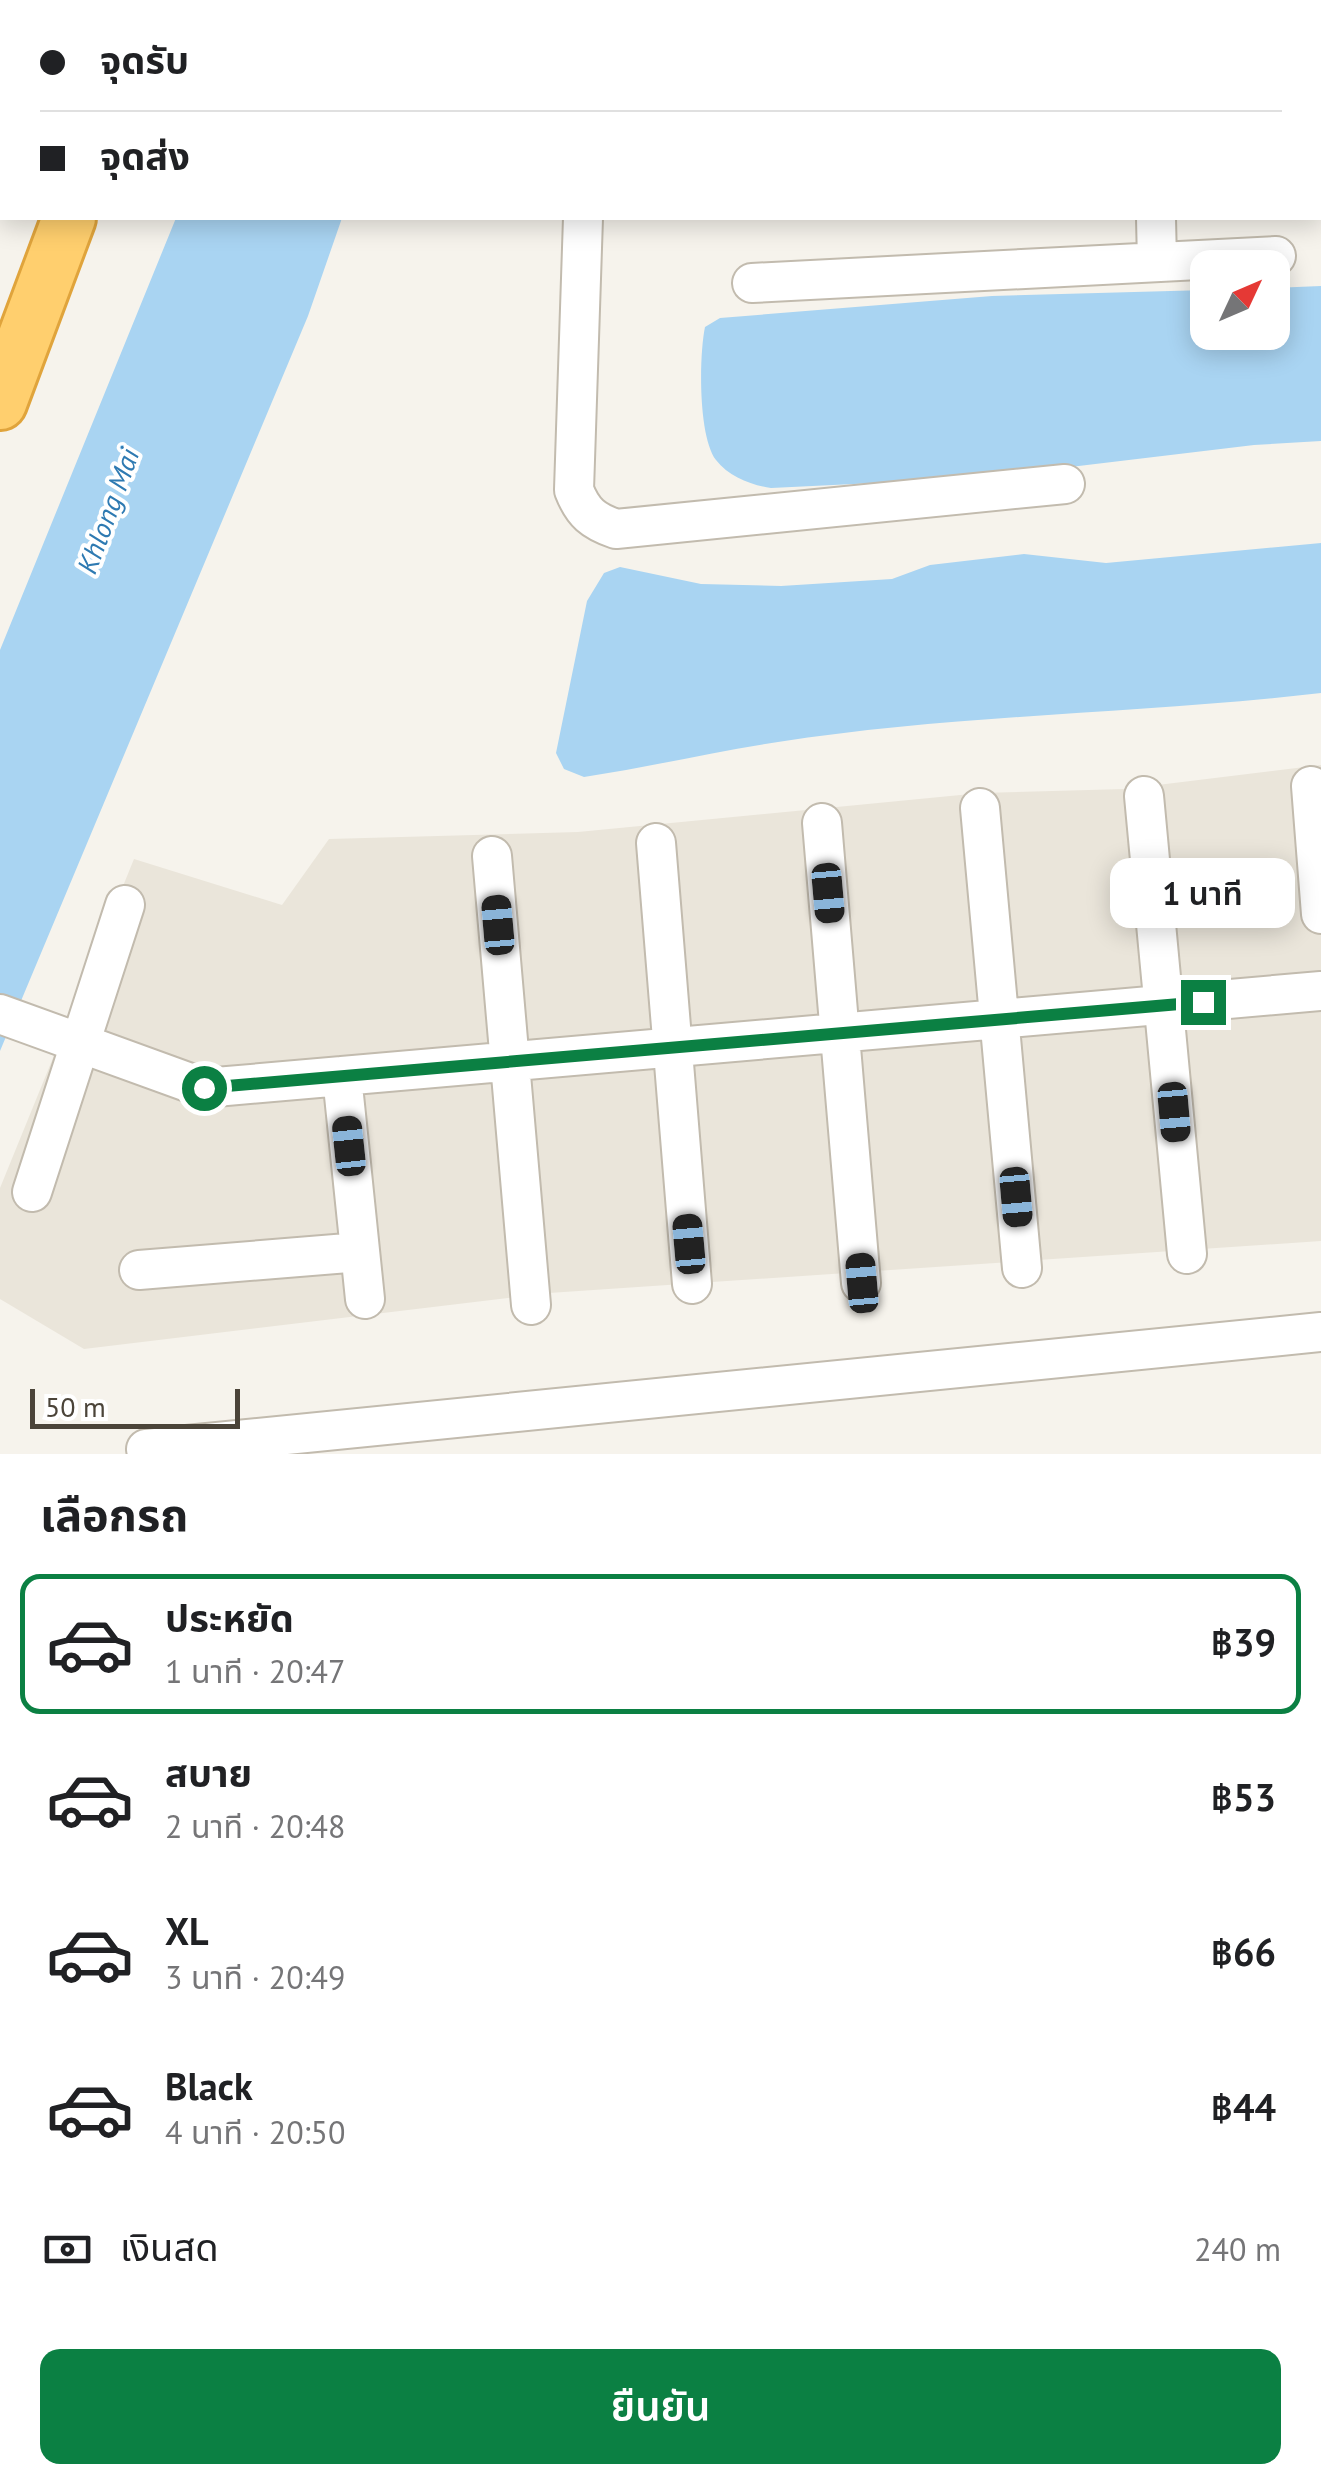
<!DOCTYPE html>
<html lang="th">
<head>
<meta charset="utf-8">
<style>
  :root { --surface:#fff; --page:#f6f6f6; --text:#202124; --muted:#757577; --line:#e0e0e0; --accent:#0b8043 }
  body { margin:0; font-family:"PT Sans","Noto Sans Thai",sans-serif; background:var(--page); color:var(--text); height:100vh; display:flex; flex-direction:column; font-size:38px; white-space:nowrap }
  * { box-sizing:border-box; margin:0 }
  p { font-size:32px; color:var(--muted) }
  .icon { flex:none; width:55px; height:55px; fill:none; stroke:currentColor; stroke-width:2; stroke-linecap:round; stroke-linejoin:round }
  .map { position:relative; height:1454px; overflow:hidden }
  .side { display:flex; flex-direction:column; background:var(--surface); flex:1 }
  .side>* { flex:none }
  .banner { position:absolute; left:0px; top:0px; width:1322px; height:220px; box-shadow:0 5px 25px #0003; display:grid; align-content:center; height:220px; padding:0 40px; background:var(--surface) }
  .needle { width:65px; rotate:46deg }
  .fabs { position:absolute; left:1190px; top:250px; display:grid; gap:20px }
  .fabs a { display:grid; place-items:center; width:100px; height:100px; border-radius:20px; background:var(--surface); box-shadow:0 5px 25px #0003; font-size:50px }
  .scale { position:absolute; left:30px; bottom:25px; width:210px; box-sizing:border-box; padding-left:10px; border:5px solid #4b4439; border-top:0; font-size:28px; line-height:35px; white-space:nowrap; color:#4b4439; -webkit-text-stroke:8px #fff; paint-order:stroke }
  .end { position:absolute; width:45px; height:45px; margin:-22px; border:12px solid #0b8043; background:#fff; box-shadow:0 0 0 5px #fff }
  .from { border-radius:50% }
  .bubble { position:absolute; height:70px; border-radius:20px; background:var(--surface); box-shadow:0 5px 25px #0003; font-size:32px; font-weight:600; line-height:70px; text-align:center }
  .car { position:absolute; width:30px; height:60px; margin:-30px -15px; border-radius:12px; box-shadow:0 0 8px 2px #0007; background:linear-gradient(#222 24%,#8ab4d8 0 40%,#222 0 76%,#8ab4d8 0 86%,#222 0) }
  .banner b { display:flex; align-items:center; gap:35px; height:95px; font-size:38px }
  .banner b+b { border-top:2px solid var(--line) }
  .banner i { width:25px; height:25px; background:var(--text) }
  ul { padding:0; list-style:none }
  li { display:flex; align-items:center; gap:30px; height:140px; margin:0 20px 15px; padding:0 20px; border:5px solid transparent; border-radius:20px }
  li div { flex:1 }
  li b { display:block; font-size:38px }
  li em { font-style:normal; font-weight:600 }
  li.current { border-color:var(--accent) }
  li>.icon { width:90px; height:90px; stroke-width:1.5 }
  h2 { padding:0 40px; font-size:45px; line-height:120px }
  .pay { display:flex; align-items:center; gap:25px; height:110px; padding:0 40px; font-size:38px }
  .pay p { margin-inline-start:auto }
  .cta { display:flex; gap:20px; margin-top:auto; padding:20px 40px }
  .cta a { flex:1; height:115px; border-radius:20px; background:var(--accent); color:#fff; font-size:40px; font-weight:600; line-height:115px; text-align:center }
  .map>svg:first-child { display:block }
</style>
</head>
<body>
<div class="map">
<svg width="1321" height="1454" viewBox="0 0 1321 1454">
  <rect width="100%" height="100%" fill="#f6f3ec"/>
  <path fill="#eae5da" d="M 1321,765 L 1321,1241 L 549,1293 L 84,1349 L 0,1299 L 0,1188 L 134,859 L 282,905 L 329,839 L 578,832 L 981,793 L 1125,789 Z"/>
  <path fill="#a9d4f2" d="M 176,218 L 342,218 L 308,316 L 0,1051 L 0,650 Z
    M 1321,286 L 1321,441 L 1254,445 L 978,478 L 771,488 C 751,485 729,477 716,460 C 698,436 699,356 705,327 L 720,318 L 992,296 L 1207,290 L 1208,332 L 1272,332 L 1273,288 Z
    M 1321,543 L 1321,693 C 1141,714 958,714 778,742 C 713,752 649,767 584,777 L 564,769 L 556,753 L 587,601 L 604,573 L 620,567 L 701,584 L 781,586 L 892,579 L 930,565 L 1024,554 L 1106,563 Z"/>
  <g fill="none" stroke-linecap="round" stroke-linejoin="round">
    <defs>
      <path id="minor" d="M 888,2 L 889,0
        M 1320,12 L 1321,12
        M 0,39 L 2,39
        M 1320,174 L 1321,174
        M 583,218 L 574,490 C 583,513 593,521 616,529 L 1065,484
        M 1156,218 L 1157,262
        M 752,283 L 1276,256
        M 1311,786 L 1321,914
        M 1144,796 L 1187,1254
        M 980,808 L 1022,1268
        M 822,823 L 861,1283
        M 656,843 L 692,1284
        M 492,856 L 531,1305
        M 0,1014 L 204,1088 L 1321,991
        M 342,1076 L 365,1299
        M 32,1192 L 125,905
        M 139,1270 L 360,1252
        M 146,1449 L 1321,1332"/>
      <path id="highway" d="M 66,2 L 67,0
        M 150,2 L 151,0
        M 0,176 L 2,169
        M 0,403 L 69,218"/>
    </defs>
    <use href="#minor" stroke="#c2bbae" stroke-width="42"/>
    <use href="#highway" stroke="#e0a43c" stroke-width="58"/>
    <use href="#minor" stroke="#fff" stroke-width="38"/>
    <use href="#highway" stroke="#ffcf6e" stroke-width="52"/>
  </g>
  <g fill="none" stroke-linecap="round" stroke-linejoin="round">
    <path stroke="#0b8043" stroke-width="12" d="M 204,1088 L 1203,1002"/>
  </g>
  <g text-anchor="middle" stroke-width="8" stroke-linejoin="round" paint-order="stroke">
    <g font-size="28" font-style="italic" fill="#2e7ab2" stroke="#fff">
      <text transform="translate(108 511) rotate(-70)" y="10">Khlong Mai</text>
    </g>
  </g>
</svg>
<div class="fabs">
<a><svg class="needle" viewBox="-14 -14 28 28"><path d="M0-13l5 13h-10z" fill="#e53935"/><path d="M0 13l5-13h-10z" fill="#757577"/></svg></a>
</div>
<div class="scale">50 m</div>
<i class="end from" style="left:204px;top:1088px"></i>
<i class="end" style="left:1203px;top:1002px"></i>
<div class="bubble" style="left:1110px;top:858px;width:185px">1 นาที</div>
<i class="car" style="left:828px;top:893px;rotate:175deg"></i>
<i class="car" style="left:498px;top:925px;rotate:355deg"></i>
<i class="car" style="left:1174px;top:1112px;rotate:175deg"></i>
<i class="car" style="left:349px;top:1146px;rotate:354deg"></i>
<i class="car" style="left:1016px;top:1197px;rotate:175deg"></i>
<i class="car" style="left:689px;top:1244px;rotate:355deg"></i>
<i class="car" style="left:862px;top:1283px;rotate:355deg"></i>
<div class="banner">
<b><i class="from"></i>จุดรับ</b>
<b><i></i>จุดส่ง</b>
</div>
</div>
<section class="side">
<h2>เลือกรถ</h2>
<ul>
<li class="current"><svg class="icon" aria-label="car" viewBox="0 0 24 24"><path d="M5 17H2v-5l4-1 3-4h7l3 4 3 1v5h-3M9 17h6M6 11h13"/><circle cx="7" cy="17" r="2"/><circle cx="17" cy="17" r="2"/></svg><div><b>ประหยัด</b><p>1 นาที · 20:47</p></div><em>฿39</em></li>
<li><svg class="icon" aria-label="car" viewBox="0 0 24 24"><path d="M5 17H2v-5l4-1 3-4h7l3 4 3 1v5h-3M9 17h6M6 11h13"/><circle cx="7" cy="17" r="2"/><circle cx="17" cy="17" r="2"/></svg><div><b>สบาย</b><p>2 นาที · 20:48</p></div><em>฿53</em></li>
<li><svg class="icon" aria-label="car" viewBox="0 0 24 24"><path d="M5 17H2v-5l4-1 3-4h7l3 4 3 1v5h-3M9 17h6M6 11h13"/><circle cx="7" cy="17" r="2"/><circle cx="17" cy="17" r="2"/></svg><div><b>XL</b><p>3 นาที · 20:49</p></div><em>฿66</em></li>
<li><svg class="icon" aria-label="car" viewBox="0 0 24 24"><path d="M5 17H2v-5l4-1 3-4h7l3 4 3 1v5h-3M9 17h6M6 11h13"/><circle cx="7" cy="17" r="2"/><circle cx="17" cy="17" r="2"/></svg><div><b>Black</b><p>4 นาที · 20:50</p></div><em>฿44</em></li>
</ul>
<div class="pay"><svg class="icon" aria-label="cash" viewBox="0 0 24 24"><path d="M3 7h18v10H3z"/><circle cx="12" cy="12" r="2"/></svg>เงินสด<p>240 m</p></div>
<div class="cta"><a>ยืนยัน</a></div>
</section>
</body>
</html>
